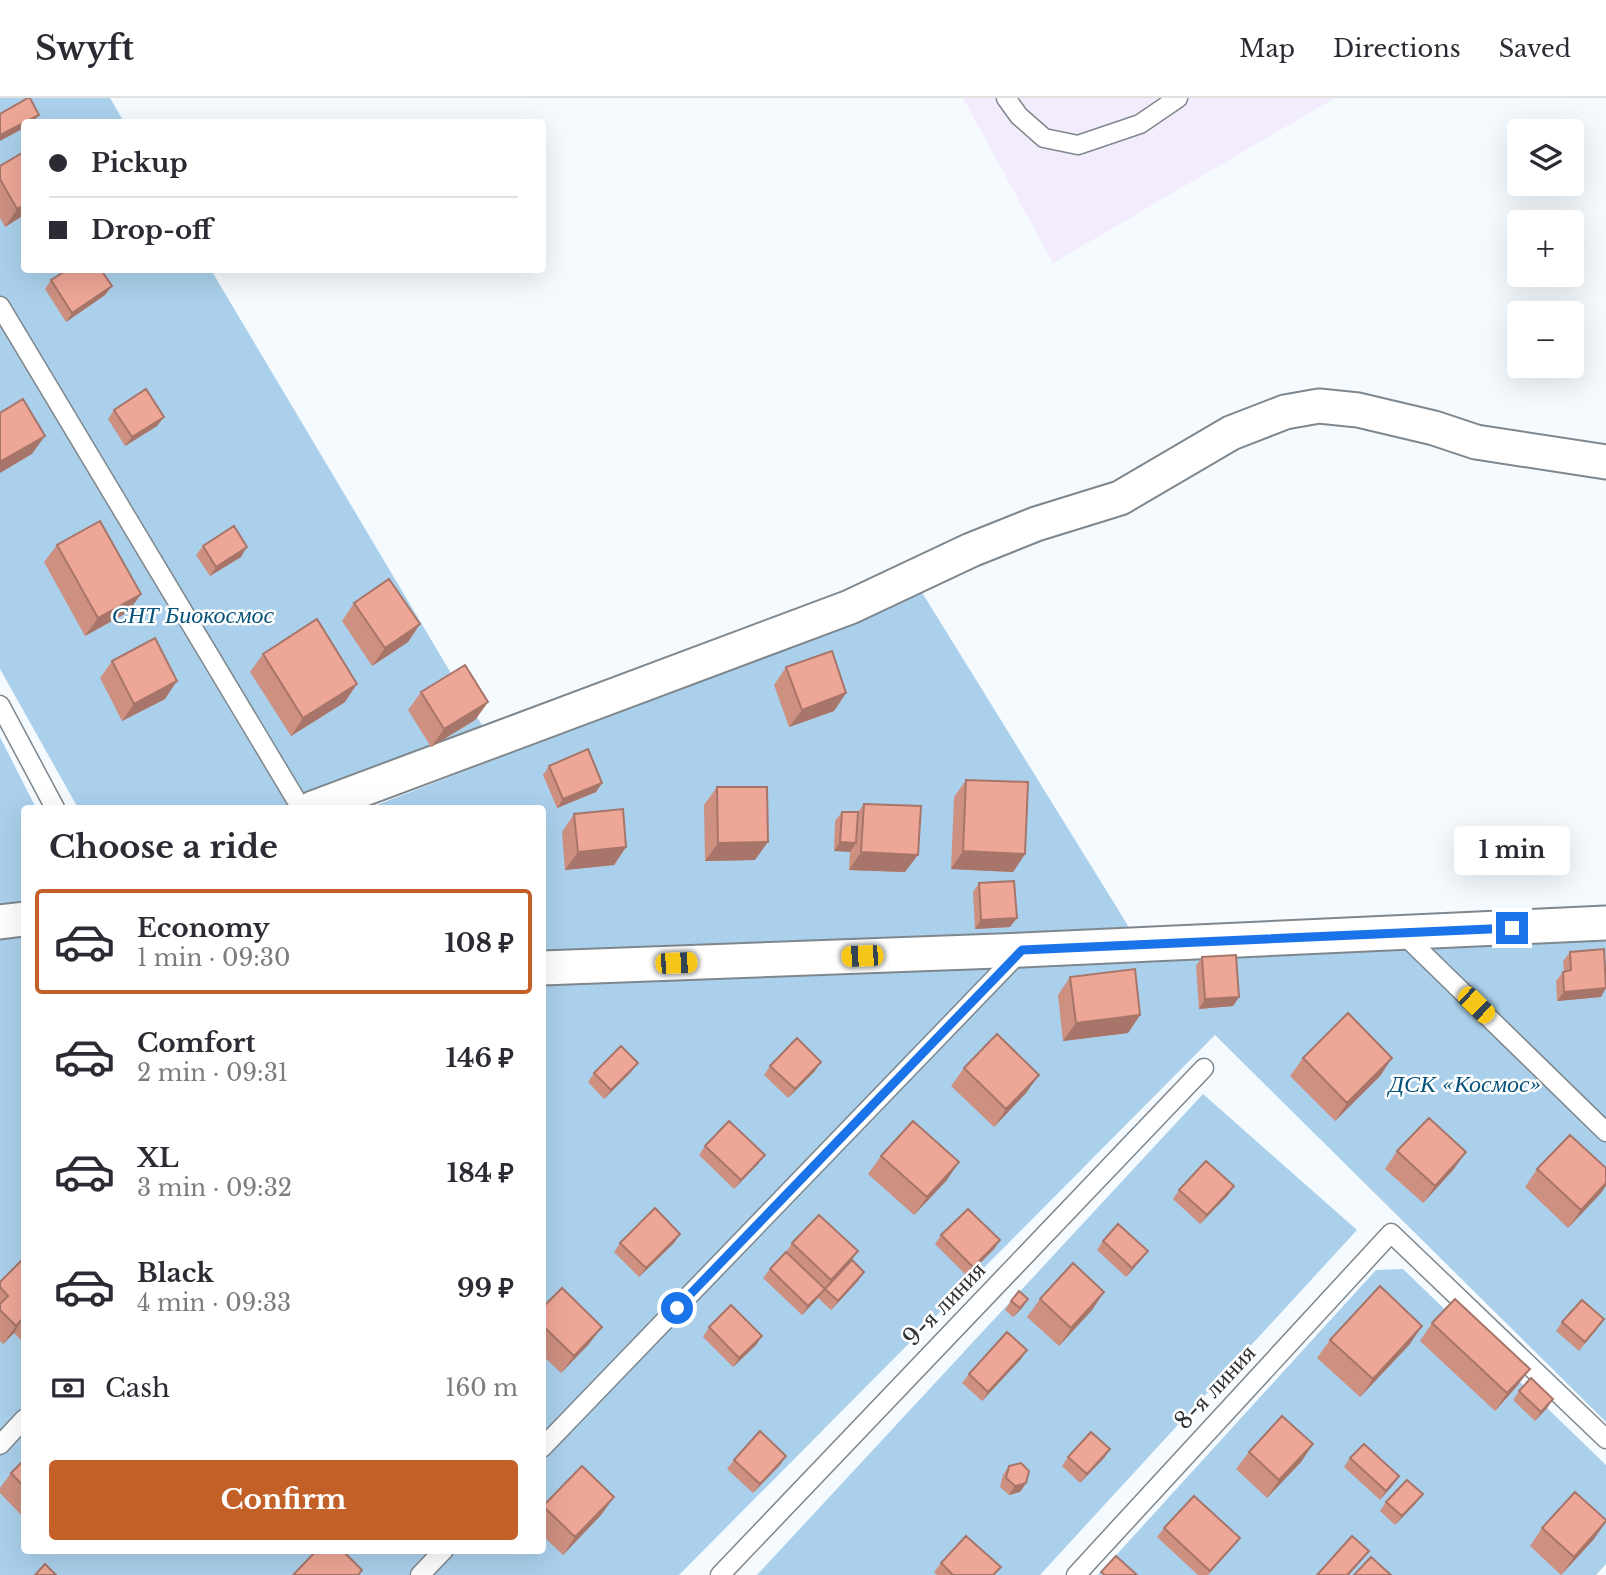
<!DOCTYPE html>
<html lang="en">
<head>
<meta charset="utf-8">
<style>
  :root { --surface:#fff; --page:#f7f7f7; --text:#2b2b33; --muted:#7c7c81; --line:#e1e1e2; --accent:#c36028 }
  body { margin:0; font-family:"Libre Baskerville",serif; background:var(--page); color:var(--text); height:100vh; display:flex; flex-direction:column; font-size:26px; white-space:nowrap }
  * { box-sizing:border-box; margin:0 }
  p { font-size:23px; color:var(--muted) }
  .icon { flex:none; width:38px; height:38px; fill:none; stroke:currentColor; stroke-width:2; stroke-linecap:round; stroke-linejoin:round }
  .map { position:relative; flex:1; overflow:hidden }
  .side { position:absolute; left:21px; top:707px; width:525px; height:749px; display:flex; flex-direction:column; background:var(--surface); border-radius:7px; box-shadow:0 7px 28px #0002 }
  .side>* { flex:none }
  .top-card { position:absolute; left:21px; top:21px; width:525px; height:154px; border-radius:7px; box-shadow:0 7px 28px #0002; display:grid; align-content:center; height:154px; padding:0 28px; background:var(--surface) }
  .controls { position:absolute; left:1507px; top:21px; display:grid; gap:14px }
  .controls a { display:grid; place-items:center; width:77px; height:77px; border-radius:7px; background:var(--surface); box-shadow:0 7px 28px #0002; font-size:35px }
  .end { position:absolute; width:32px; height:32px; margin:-16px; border:9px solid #1a73e8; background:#fff; box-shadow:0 0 0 4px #fff }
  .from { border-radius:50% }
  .bubble { position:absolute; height:49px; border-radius:7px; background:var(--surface); box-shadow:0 7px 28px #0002; font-size:23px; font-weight:700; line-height:49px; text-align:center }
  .car { position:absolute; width:21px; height:42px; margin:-21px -10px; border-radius:9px; box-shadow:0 0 5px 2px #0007; background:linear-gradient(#f5c518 24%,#345 0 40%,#f5c518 0 76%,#345 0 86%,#f5c518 0) }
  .top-card b { display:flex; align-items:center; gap:24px; height:66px; font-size:26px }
  .top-card b+b { border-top:2px solid var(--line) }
  .top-card i { width:18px; height:18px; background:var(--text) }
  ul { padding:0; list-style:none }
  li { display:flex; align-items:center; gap:21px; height:105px; margin:0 14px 10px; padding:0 14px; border:4px solid transparent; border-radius:7px }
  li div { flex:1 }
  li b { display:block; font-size:26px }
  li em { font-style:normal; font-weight:700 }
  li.selected { border-color:var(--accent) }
  li>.icon { width:63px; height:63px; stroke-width:1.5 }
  h2 { padding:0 28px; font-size:32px; line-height:84px }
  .pay { display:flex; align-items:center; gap:18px; height:77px; padding:0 28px; font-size:26px }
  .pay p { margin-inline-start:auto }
  .button { display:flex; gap:14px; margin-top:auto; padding:14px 28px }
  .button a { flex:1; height:80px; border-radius:7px; background:var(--accent); color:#fff; font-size:28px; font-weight:700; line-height:80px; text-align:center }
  header { display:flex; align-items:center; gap:42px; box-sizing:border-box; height:98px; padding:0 35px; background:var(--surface); border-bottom:2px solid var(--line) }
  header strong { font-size:33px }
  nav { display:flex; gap:38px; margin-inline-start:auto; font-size:24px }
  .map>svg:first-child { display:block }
</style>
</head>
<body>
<header>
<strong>Swyft</strong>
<nav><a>Map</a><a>Directions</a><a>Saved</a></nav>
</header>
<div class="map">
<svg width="1606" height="1477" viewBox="0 0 1606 1477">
  <rect width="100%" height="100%" fill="#f5faff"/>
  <path fill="#f3ecfd" d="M 963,0 L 1335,0 L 1053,165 Z"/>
  <path fill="#abd0ec" d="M 0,0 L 110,0 L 124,24 L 24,24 L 24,172 L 211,172 L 489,639 L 320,710 L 78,710 L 0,571 Z
    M 918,488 L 1127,826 L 1140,862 L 1606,840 L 1606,1324 L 1215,937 L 679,1477 L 0,1477 L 0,639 L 36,710 L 24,710 L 24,1452 L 542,1452 L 542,710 L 369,710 L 501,659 Z
    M 1203,996 L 1357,1132 L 1040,1477 L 757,1477 Z
    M 1403,1171 L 1606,1367 L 1606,1466 L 1596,1477 L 1098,1477 L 1376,1172 Z"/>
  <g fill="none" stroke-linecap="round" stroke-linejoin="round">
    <defs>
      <path id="lane" d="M 1006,0 L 1019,18 L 1044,40 L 1078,47 L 1140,26 L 1178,0
        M 0,208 L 301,710
        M 0,607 L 55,710
        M 1402,835 L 1606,1034
        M 0,1347 L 24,1321
        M 542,1350 L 1021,853
        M 420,1477 L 444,1452
        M 720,1477 L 1204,970
        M 1076,1477 L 1391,1135 L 1606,1341"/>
      <path id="street" d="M 313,710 L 850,509 L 971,452 L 1036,426 L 1120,400 L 1231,335 L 1285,314 L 1319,308 L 1358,312 L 1434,330 L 1476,344 L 1606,364
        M 0,824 L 24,821
        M 542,870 L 1022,852 L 1606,825"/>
    </defs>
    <use href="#lane" stroke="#7e878d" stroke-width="21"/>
    <use href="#street" stroke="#7e878d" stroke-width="37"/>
    <use href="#lane" stroke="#fff" stroke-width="18"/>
    <use href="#street" stroke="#fff" stroke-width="33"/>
  </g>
  <path fill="#cd9081" d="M 24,54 L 24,117 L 5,129 L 0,120 L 0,68 Z
    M 51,182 L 105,197 L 66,224 L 45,191 Z
    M 114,312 L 164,319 L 157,328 L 125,348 L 108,321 Z
    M 57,447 L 141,496 L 128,514 L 85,538 L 44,464 Z
    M 203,448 L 241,459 L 210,478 L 196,457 Z
    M 354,505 L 420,526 L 408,544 L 372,568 L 342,523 Z
    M 263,556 L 345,604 L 291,638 L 250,574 Z
    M 112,563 L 165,601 L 122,623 L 100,580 Z
    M 786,569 L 846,595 L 834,613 L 789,629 L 774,587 Z
    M 421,594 L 488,604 L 475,622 L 431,649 L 408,612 Z
    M 549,668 L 602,685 L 596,694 L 557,710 L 543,677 Z
    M 966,682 L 1025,756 L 1013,774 L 951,771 L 954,699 Z
    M 717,689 L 755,762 L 705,763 L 704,707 Z
    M 864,706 L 905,774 L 849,772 L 850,753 L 834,753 L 835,723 L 842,714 L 858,714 Z
    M 574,716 L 626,749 L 614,767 L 565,772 L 562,734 Z
    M 979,785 L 1010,829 L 975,831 L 973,794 Z
    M 1570,854 L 1601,899 L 1557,903 L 1556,883 L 1563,874 L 1564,873 L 1563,863 Z
    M 1202,859 L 1239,899 L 1233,908 L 1199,911 L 1196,868 Z
    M 1070,879 L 1140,917 L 1128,935 L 1063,943 L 1058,897 Z
    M 1303,960 L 1392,960 L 1380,978 L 1335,1023 L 1290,978 Z
    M 770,968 L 815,973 L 788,1000 L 764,977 Z
    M 964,970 L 1039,977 L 1026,995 L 994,1029 L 951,988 Z
    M 631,974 L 604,1001 L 588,984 L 594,975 Z
    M 705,1048 L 758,1066 L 734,1091 L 699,1057 Z
    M 1397,1053 L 1466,1054 L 1453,1072 L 1423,1105 L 1385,1071 Z
    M 881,1058 L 947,1082 L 914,1117 L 868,1076 Z
    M 1537,1071 L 1601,1095 L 1568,1130 L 1525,1089 Z
    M 1234,1088 L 1228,1097 L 1200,1126 L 1173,1101 L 1179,1092 Z
    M 680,1136 L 674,1145 L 639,1179 L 614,1154 L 620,1145 Z
    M 941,1137 L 1000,1142 L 994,1151 L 967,1178 L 935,1146 Z
    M 1103,1143 L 1148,1153 L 1141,1162 L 1126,1179 L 1097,1152 Z
    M 792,1145 L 858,1153 L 852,1162 L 858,1183 L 831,1212 L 818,1200 L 802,1217 L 763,1180 L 770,1171 L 786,1154 Z
    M 24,1162 L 24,1245 L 14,1235 L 3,1246 L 0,1243 L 0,1184 Z
    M 1104,1194 L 1092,1212 L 1059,1248 L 1027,1219 L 1040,1201 Z
    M 1028,1201 L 1022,1210 L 1013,1219 L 1005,1212 L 1011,1203 Z
    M 542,1210 L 589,1246 L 561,1275 L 542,1257 Z
    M 1562,1224 L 1598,1230 L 1579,1253 L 1556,1233 Z
    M 1432,1225 L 1530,1271 L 1517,1288 L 1495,1313 L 1420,1243 Z
    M 709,1229 L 762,1238 L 756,1247 L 733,1269 L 703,1239 Z
    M 1330,1242 L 1410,1246 L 1360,1299 L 1317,1260 Z
    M 1027,1252 L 1021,1261 L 982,1303 L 962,1285 L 969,1276 Z
    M 1519,1293 L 1553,1301 L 1547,1310 L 1535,1323 L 1513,1302 Z
    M 1313,1346 L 1301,1364 L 1267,1400 L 1236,1371 L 1249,1354 Z
    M 1110,1351 L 1104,1360 L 1080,1385 L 1062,1368 L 1068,1359 Z
    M 786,1358 L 780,1367 L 753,1395 L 727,1371 L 734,1362 Z
    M 1350,1360 L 1399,1378 L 1380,1402 L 1344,1369 Z
    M 24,1362 L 24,1420 L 0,1395 L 0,1390 L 11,1375 Z
    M 582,1368 L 614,1399 L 601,1417 L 563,1457 L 542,1437 L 542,1409 Z
    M 1009,1368 L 1026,1385 L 1020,1394 L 1009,1397 L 1000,1389 L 1003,1377 Z
    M 1386,1404 L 1416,1405 L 1395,1427 L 1380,1413 Z
    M 1164,1430 L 1233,1449 L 1208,1477 L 1198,1477 L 1157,1439 Z
    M 1542,1430 L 1594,1441 L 1561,1477 L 1530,1448 Z
    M 941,1465 L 1001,1469 L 995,1477 L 937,1477 L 934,1474 Z"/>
  <path fill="#a77569" d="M 39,17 L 33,24 L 24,24 L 24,30 L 0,43 L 0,37 Z
    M 24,107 L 24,117 L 5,129 L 17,111 Z
    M 112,188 L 105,197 L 66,224 L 72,215 Z
    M 164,319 L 157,328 L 125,348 L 132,339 Z
    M 45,338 L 32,356 L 0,375 L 0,364 Z
    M 247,449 L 241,459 L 210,478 L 216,469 Z
    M 141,496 L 128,514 L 85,538 L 98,520 Z
    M 420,526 L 408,544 L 372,568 L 385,550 Z
    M 177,583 L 165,601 L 122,623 L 134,606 Z
    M 357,586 L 345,604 L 291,638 L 303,620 Z
    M 846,595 L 834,613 L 789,629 L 802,612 Z
    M 488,604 L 475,622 L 431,649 L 444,631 Z
    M 602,685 L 596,694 L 557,710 L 563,701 Z
    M 768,744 L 755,762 L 705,763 L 718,745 Z
    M 840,744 L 856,745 L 850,754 L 834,753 Z
    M 626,749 L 614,767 L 565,772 L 578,754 Z
    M 963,753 L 1025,756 L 1013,774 L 951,771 Z
    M 861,754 L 918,757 L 905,774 L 849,772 Z
    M 1017,820 L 1010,829 L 975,831 L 981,822 Z
    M 1606,890 L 1601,899 L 1557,903 L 1564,894 Z
    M 1239,899 L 1233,908 L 1199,911 L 1205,901 Z
    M 1140,917 L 1128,935 L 1063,943 L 1076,925 Z
    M 1392,960 L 1380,978 L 1335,1023 L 1347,1005 Z
    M 821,964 L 815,973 L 788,1000 L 795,991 Z
    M 638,965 L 631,974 L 604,1001 L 611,992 Z
    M 1039,977 L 1026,995 L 994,1029 L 1006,1011 Z
    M 1466,1054 L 1453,1072 L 1423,1105 L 1435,1088 Z
    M 765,1057 L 758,1066 L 734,1091 L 741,1082 Z
    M 959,1064 L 947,1082 L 914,1117 L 927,1099 Z
    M 1606,1085 L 1606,1088 L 1601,1095 L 1568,1130 L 1581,1112 Z
    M 1234,1088 L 1228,1097 L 1200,1126 L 1207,1117 Z
    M 680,1136 L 674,1145 L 639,1179 L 646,1170 Z
    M 1000,1142 L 994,1151 L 967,1178 L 973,1169 Z
    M 858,1153 L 845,1171 L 825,1191 L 818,1200 L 802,1217 L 808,1208 L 825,1191 L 831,1182 Z
    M 1148,1153 L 1141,1162 L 1126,1179 L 1132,1170 Z
    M 864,1174 L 858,1183 L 831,1212 L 838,1203 Z
    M 1104,1194 L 1092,1212 L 1059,1248 L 1071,1230 Z
    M 1028,1201 L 1022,1210 L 1013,1219 L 1020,1210 Z
    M 24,1219 L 14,1235 L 3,1246 L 16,1228 Z
    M 1422,1228 L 1410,1246 L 1360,1299 L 1373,1281 Z
    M 602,1229 L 589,1246 L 561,1275 L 574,1258 Z
    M 762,1238 L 756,1247 L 733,1269 L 739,1260 Z
    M 1027,1252 L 1021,1261 L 982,1303 L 988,1294 Z
    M 1530,1271 L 1517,1288 L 1495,1313 L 1507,1295 Z
    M 1553,1301 L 1547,1310 L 1535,1323 L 1541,1314 Z
    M 1313,1346 L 1301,1364 L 1267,1400 L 1279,1382 Z
    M 1110,1351 L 1104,1360 L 1080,1385 L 1087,1376 Z
    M 786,1358 L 780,1367 L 753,1395 L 760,1386 Z
    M 1399,1378 L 1393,1387 L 1380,1402 L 1386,1393 Z
    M 1026,1385 L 1020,1394 L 1009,1397 L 1015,1388 Z
    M 1423,1396 L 1416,1405 L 1395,1427 L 1402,1418 Z
    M 614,1399 L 601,1417 L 563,1457 L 575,1439 Z
    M 1606,1424 L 1594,1441 L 1561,1477 L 1574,1459 Z
    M 1369,1453 L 1362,1462 L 1349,1477 L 1347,1477 Z"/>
  <path fill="#eea796" stroke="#a77569" stroke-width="2" d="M 28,0 L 30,0 L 39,17 L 0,37 L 0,16 Z
    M 24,54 L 24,107 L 17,111 L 0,81 L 0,68 Z
    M 67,172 L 101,172 L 112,188 L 72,215 L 51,182 Z
    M 146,291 L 164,319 L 132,339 L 114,312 Z
    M 23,301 L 45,338 L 0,364 L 0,315 Z
    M 100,423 L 141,496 L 98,520 L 57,447 Z
    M 234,428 L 247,449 L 216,469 L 203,448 Z
    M 389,481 L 420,526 L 385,550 L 354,505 Z
    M 317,521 L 357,586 L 303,620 L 263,556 Z
    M 155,540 L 177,583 L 134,606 L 112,563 Z
    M 832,553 L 846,595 L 802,612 L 786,569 Z
    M 465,567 L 488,604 L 444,631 L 421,594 Z
    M 588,651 L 602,685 L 563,701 L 549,668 Z
    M 966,682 L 1028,684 L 1025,756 L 963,753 Z
    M 717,689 L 767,689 L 768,744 L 718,745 Z
    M 864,706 L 921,708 L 918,757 L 861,754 Z
    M 623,711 L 626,749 L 578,754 L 574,716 Z
    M 842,714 L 858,714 L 856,745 L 840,744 Z
    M 1014,783 L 1017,820 L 981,822 L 979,785 Z
    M 1604,851 L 1606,890 L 1564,894 L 1563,874 L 1571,872 L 1570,854 Z
    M 1236,857 L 1239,899 L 1205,901 L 1202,859 Z
    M 1135,871 L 1140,917 L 1076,925 L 1070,879 Z
    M 1348,915 L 1392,960 L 1347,1005 L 1303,960 Z
    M 997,936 L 1039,977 L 1006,1011 L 964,970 Z
    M 797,940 L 821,964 L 795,991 L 770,968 Z
    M 621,948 L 638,965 L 611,992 L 594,975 Z
    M 1429,1020 L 1466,1054 L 1435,1088 L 1397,1053 Z
    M 729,1023 L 765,1057 L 741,1082 L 705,1048 Z
    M 913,1023 L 959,1064 L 927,1099 L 881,1058 Z
    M 1570,1037 L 1606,1070 L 1606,1085 L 1581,1112 L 1537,1071 Z
    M 1206,1063 L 1234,1088 L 1207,1117 L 1179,1092 Z
    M 655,1110 L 680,1136 L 646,1170 L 620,1145 Z
    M 968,1111 L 1000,1142 L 973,1169 L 941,1137 Z
    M 819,1117 L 858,1153 L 831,1182 L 792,1145 Z
    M 1118,1126 L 1148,1153 L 1132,1170 L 1103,1143 Z
    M 786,1154 L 825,1191 L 808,1208 L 770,1171 Z
    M 23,1161 L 24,1162 L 24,1219 L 16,1228 L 0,1212 L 0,1206 L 8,1198 L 0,1189 L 0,1184 Z
    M 852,1162 L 864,1174 L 838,1203 L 825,1191 Z
    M 1073,1165 L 1104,1194 L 1071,1230 L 1040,1201 Z
    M 1380,1188 L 1422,1228 L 1373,1281 L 1330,1242 Z
    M 562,1190 L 602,1229 L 574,1258 L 542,1227 L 542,1210 Z
    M 1019,1193 L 1028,1201 L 1020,1210 L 1011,1203 Z
    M 1455,1201 L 1530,1271 L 1507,1295 L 1432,1225 Z
    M 1582,1202 L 1604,1221 L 1585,1244 L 1562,1224 Z
    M 731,1207 L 762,1238 L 739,1260 L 709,1229 Z
    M 1007,1234 L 1027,1252 L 988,1294 L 969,1276 Z
    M 1531,1280 L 1553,1301 L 1541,1314 L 1519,1293 Z
    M 1282,1318 L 1313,1346 L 1279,1382 L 1249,1354 Z
    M 760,1333 L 786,1358 L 760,1386 L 734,1362 Z
    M 1091,1334 L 1110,1351 L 1087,1376 L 1068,1359 Z
    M 1364,1346 L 1399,1378 L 1386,1393 L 1350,1360 Z
    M 24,1362 L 24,1389 L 11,1375 Z
    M 1021,1365 L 1029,1373 L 1026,1385 L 1015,1388 L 1006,1380 L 1009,1368 Z
    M 582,1368 L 614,1399 L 575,1439 L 543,1408 Z
    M 1407,1382 L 1423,1396 L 1402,1418 L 1386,1404 Z
    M 1575,1394 L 1606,1422 L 1606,1423 L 1574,1459 L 1542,1430 Z
    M 1194,1398 L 1240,1440 L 1210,1473 L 1164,1430 Z
    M 966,1438 L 1001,1469 L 993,1477 L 953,1477 L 941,1465 Z
    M 1352,1438 L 1369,1453 L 1347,1477 L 1317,1477 Z
    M 317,1452 L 342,1452 L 362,1472 L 358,1477 L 293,1477 Z
    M 1116,1458 L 1137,1477 L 1105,1477 L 1101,1474 Z
    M 1371,1459 L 1391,1477 L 1354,1477 Z
    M 45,1466 L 56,1477 L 35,1477 Z"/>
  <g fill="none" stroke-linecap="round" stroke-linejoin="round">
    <path stroke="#1a73e8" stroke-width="9" d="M 677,1210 L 1022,852 L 1512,830"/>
  </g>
  <g text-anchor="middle" stroke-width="5" stroke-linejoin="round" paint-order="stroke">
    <g font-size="24" font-style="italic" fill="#06527b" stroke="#fff">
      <text x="193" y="525">СНТ Биокосмос</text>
      <text x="1465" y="994">ДСК «Космос»</text>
    </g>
    <g font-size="24" fill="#313537" stroke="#fff">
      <text transform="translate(944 1206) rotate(-46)" y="8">9-я линия</text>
      <text transform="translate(1215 1289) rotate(-47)" y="8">8-я линия</text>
    </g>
  </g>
</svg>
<div class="controls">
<a><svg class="icon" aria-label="layers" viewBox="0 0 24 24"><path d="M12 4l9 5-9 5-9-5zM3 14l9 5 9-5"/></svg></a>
<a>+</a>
<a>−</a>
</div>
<i class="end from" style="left:677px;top:1210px"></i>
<i class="end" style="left:1512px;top:830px"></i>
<div class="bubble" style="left:1454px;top:728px;width:116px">1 min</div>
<i class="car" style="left:862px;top:858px;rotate:268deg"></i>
<i class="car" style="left:676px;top:865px;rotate:88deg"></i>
<i class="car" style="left:1476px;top:907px;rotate:134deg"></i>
<div class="top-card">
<b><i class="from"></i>Pickup</b>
<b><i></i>Drop-off</b>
</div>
<section class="side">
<h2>Choose a ride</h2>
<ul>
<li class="selected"><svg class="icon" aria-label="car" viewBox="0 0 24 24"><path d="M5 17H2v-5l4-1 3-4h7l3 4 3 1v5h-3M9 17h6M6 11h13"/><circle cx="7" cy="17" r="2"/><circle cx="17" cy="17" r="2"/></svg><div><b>Economy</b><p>1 min · 09:30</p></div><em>108 ₽</em></li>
<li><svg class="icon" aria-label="car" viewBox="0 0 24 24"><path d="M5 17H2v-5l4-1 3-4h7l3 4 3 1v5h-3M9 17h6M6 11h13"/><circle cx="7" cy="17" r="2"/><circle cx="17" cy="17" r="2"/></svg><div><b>Comfort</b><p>2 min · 09:31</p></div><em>146 ₽</em></li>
<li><svg class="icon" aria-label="car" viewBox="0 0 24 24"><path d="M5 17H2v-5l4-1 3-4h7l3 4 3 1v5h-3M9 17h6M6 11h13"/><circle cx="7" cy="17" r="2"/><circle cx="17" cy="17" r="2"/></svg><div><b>XL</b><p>3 min · 09:32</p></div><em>184 ₽</em></li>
<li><svg class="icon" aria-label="car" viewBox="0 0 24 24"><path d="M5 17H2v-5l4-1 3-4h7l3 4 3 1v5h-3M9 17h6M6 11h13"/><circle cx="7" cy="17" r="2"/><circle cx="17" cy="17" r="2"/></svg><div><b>Black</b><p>4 min · 09:33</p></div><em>99 ₽</em></li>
</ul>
<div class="pay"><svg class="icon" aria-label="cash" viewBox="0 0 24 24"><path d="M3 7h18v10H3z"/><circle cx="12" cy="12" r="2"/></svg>Cash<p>160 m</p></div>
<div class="button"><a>Confirm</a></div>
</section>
</div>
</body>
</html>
